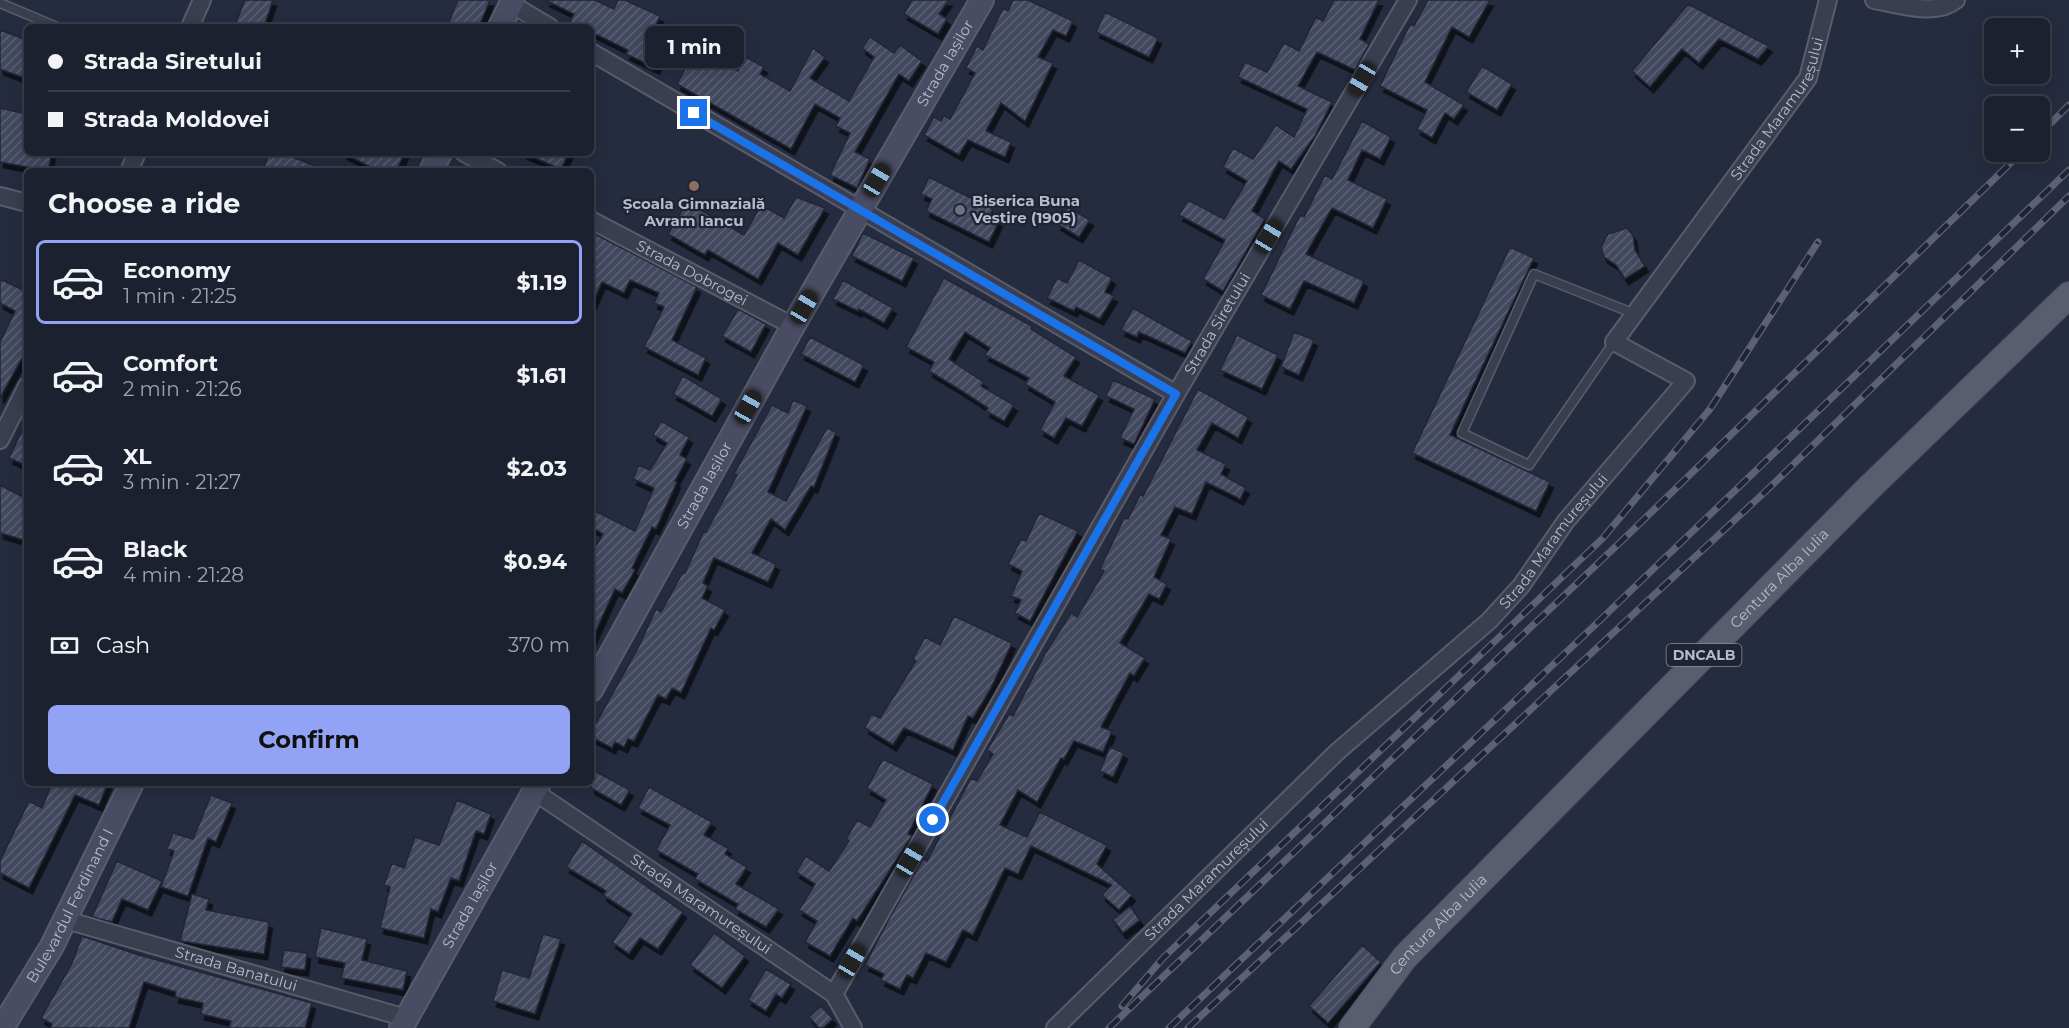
<!DOCTYPE html>
<html lang="en">
<head>
<meta charset="utf-8">
<style>
  :root { --surface:#1c212f; --page:#292e3b; --text:#f1f3f6; --muted:#a0a3aa; --line:#3a3e4b; --accent:#92a2f4 }
  body { margin:0; font-family:Montserrat,sans-serif; background:var(--page); color:var(--text); height:100vh; display:flex; flex-direction:column; font-size:22px; white-space:nowrap }
  * { box-sizing:border-box; margin:0 }
  p { font-size:20px; color:var(--muted) }
  .icon { flex:none; width:33px; height:33px; fill:none; stroke:currentColor; stroke-width:2; stroke-linecap:round; stroke-linejoin:round }
  .map { position:relative; flex:1; overflow:hidden }
  .side { position:absolute; left:24px; top:168px; width:570px; height:618px; display:flex; flex-direction:column; background:var(--surface); border-radius:9px; box-shadow:0 3px 15px #0003,0 0 0 2px var(--line) }
  .side>* { flex:none }
  .banner { position:absolute; left:24px; top:24px; width:570px; height:132px; border-radius:9px; box-shadow:0 3px 15px #0003,0 0 0 2px var(--line); display:grid; align-content:center; height:132px; padding:0 24px; background:var(--surface) }
  .fabs { position:absolute; left:1984px; top:18px; display:grid; gap:12px }
  .fabs a { display:grid; place-items:center; width:66px; height:66px; border-radius:9px; background:var(--surface); box-shadow:0 3px 15px #0003,0 0 0 2px var(--line); font-size:30px }
  .end { position:absolute; width:27px; height:27px; margin:-14px; border:8px solid #1a73e8; background:#fff; box-shadow:0 0 0 3px #fff }
  .from { border-radius:50% }
  .bubble { position:absolute; height:42px; border-radius:9px; background:var(--surface); box-shadow:0 3px 15px #0003,0 0 0 2px var(--line); font-size:20px; font-weight:700; line-height:42px; text-align:center }
  .car { position:absolute; width:18px; height:36px; margin:-18px -9px; border-radius:8px; box-shadow:0 0 4px 2px #0007; background:linear-gradient(#222 24%,#8ab4d8 0 40%,#222 0 76%,#8ab4d8 0 86%,#222 0) }
  .banner b { display:flex; align-items:center; gap:21px; height:57px; font-size:22px }
  .banner b+b { border-top:2px solid var(--line) }
  .banner i { width:15px; height:15px; background:var(--text) }
  ul { padding:0; list-style:none }
  li { display:flex; align-items:center; gap:18px; height:84px; margin:0 12px 9px; padding:0 12px; border:3px solid transparent; border-radius:9px }
  li div { flex:1 }
  li b { display:block; font-size:22px }
  li em { font-style:normal; font-weight:700 }
  li.current { border-color:var(--accent) }
  li>.icon { width:54px; height:54px; stroke-width:1.5 }
  h2 { padding:0 24px; font-size:27px; line-height:72px }
  .pay { display:flex; align-items:center; gap:15px; height:66px; padding:0 24px; font-size:22px }
  .pay p { margin-inline-start:auto }
  .cta { display:flex; gap:12px; margin-top:auto; padding:12px 24px }
  .cta a { flex:1; height:69px; border-radius:9px; background:var(--accent); color:#111; font-size:24px; font-weight:700; line-height:69px; text-align:center }
  .map>svg:first-child { display:block }
</style>
</head>
<body>
<div class="map">
<svg width="2069" height="1028" viewBox="0 0 2069 1028">
  <defs>
    <pattern id="building-hatch" width="6" height="6" patternUnits="userSpaceOnUse" patternTransform="scale(1.5)"><rect width="6" height="6" fill="#43485f"/><path d="M-1 1l2-2M0 6l6-6M5 7l2-2" fill="none" stroke="#5c6075"/></pattern>
    <filter id="shadow"><feDropShadow dx="3.5" dy="6" stdDeviation="0" flood-color="#0009"/></filter>
  </defs>
  <rect width="100%" height="100%" fill="#262c3f"/>
  <path fill="url(#building-hatch)" stroke="#212536" stroke-width="1.5" filter="url(#shadow)" d="M 245,0 L 273,0 L 264,27 L 234,27 Z
    M 458,0 L 490,0 L 479,27 L 447,27 Z
    M 545,0 L 595,0 L 614,9 L 618,0 L 625,0 L 660,16 L 649,41 L 665,48 L 656,68 L 626,54 L 628,50 L 591,32 L 591,27 L 578,27 L 570,22 L 574,14 Z
    M 912,0 L 949,0 L 939,14 L 947,19 L 938,34 L 904,14 Z
    M 1013,0 L 1028,0 L 1073,21 L 1066,36 L 1053,30 L 1038,57 L 1053,63 L 1025,121 L 1001,103 L 986,131 L 1011,142 L 1005,157 L 968,140 L 959,155 L 924,135 L 934,117 L 941,121 L 944,116 L 950,119 L 975,73 L 966,68 L 977,46 L 983,50 L 1003,8 L 1008,11 Z
    M 1334,0 L 1379,0 L 1360,39 L 1369,44 L 1355,70 L 1317,52 L 1298,86 L 1332,102 L 1315,136 L 1291,169 L 1279,161 L 1252,211 L 1265,219 L 1223,291 L 1203,279 L 1225,240 L 1179,215 L 1188,200 L 1224,219 L 1247,181 L 1223,167 L 1233,148 L 1253,159 L 1276,125 L 1294,137 L 1307,109 L 1238,77 L 1245,62 L 1267,72 L 1284,43 L 1299,51 L 1316,17 L 1323,21 Z
    M 1428,0 L 1490,0 L 1469,37 L 1452,27 L 1425,82 L 1464,105 L 1454,119 L 1445,113 L 1432,138 L 1417,129 L 1427,110 L 1380,86 L 1410,24 L 1414,26 Z
    M 1688,4 L 1709,15 L 1769,46 L 1758,59 L 1719,39 L 1699,63 L 1682,49 L 1650,87 L 1632,71 Z
    M 1105,12 L 1158,38 L 1149,57 L 1096,32 Z
    M 0,30 L 27,40 L 27,79 L 0,69 Z
    M 870,37 L 894,53 L 900,45 L 922,61 L 909,81 L 899,74 L 855,152 L 870,159 L 857,188 L 830,175 L 850,133 L 836,126 L 840,118 L 815,104 L 791,149 L 677,84 L 696,49 L 738,71 L 746,57 L 764,67 L 760,74 L 790,91 L 813,48 L 825,57 L 810,78 L 849,101 L 874,57 L 862,48 Z
    M 1482,66 L 1512,84 L 1497,110 L 1466,92 Z
    M 0,108 L 27,114 L 27,153 L 52,153 L 48,171 L 0,162 Z
    M 1362,121 L 1391,137 L 1380,159 L 1362,150 L 1348,180 L 1387,199 L 1373,228 L 1332,208 L 1306,254 L 1364,281 L 1354,303 L 1304,281 L 1290,309 L 1261,295 L 1300,215 L 1304,217 L 1325,175 L 1332,179 Z
    M 269,153 L 283,153 L 327,171 L 263,171 Z
    M 343,153 L 405,153 L 396,171 L 378,171 Z
    M 523,153 L 569,153 L 561,169 Z
    M 929,177 L 993,209 L 990,216 L 999,221 L 989,242 L 926,211 L 932,199 L 921,194 Z
    M 796,197 L 825,208 L 798,255 L 778,243 L 758,279 L 708,250 L 705,255 L 668,234 L 687,202 L 744,235 L 761,205 L 784,218 Z
    M 1068,207 L 1090,220 L 1079,237 L 1057,224 Z
    M 1627,228 L 1633,235 L 1635,250 L 1645,266 L 1625,279 L 1616,265 L 1604,257 L 1601,247 L 1608,234 Z
    M 591,232 L 697,287 L 672,340 L 706,358 L 698,375 L 644,347 L 664,307 L 654,303 L 659,293 L 630,280 L 624,293 L 602,282 L 591,307 Z
    M 863,233 L 914,258 L 902,281 L 852,256 Z
    M 1510,247 L 1534,258 L 1450,435 L 1550,482 L 1536,511 L 1412,453 Z
    M 1079,260 L 1112,278 L 1105,292 L 1114,296 L 1100,319 L 1076,307 L 1074,311 L 1047,298 L 1057,278 L 1067,283 Z
    M 944,278 L 1032,326 L 1031,329 L 1076,357 L 1064,376 L 1099,395 L 1082,426 L 1066,418 L 1054,438 L 1040,430 L 1055,402 L 1025,384 L 1029,378 L 985,355 L 990,348 L 965,332 L 949,359 L 984,382 L 981,386 L 1014,405 L 1004,421 L 986,411 L 988,408 L 962,391 L 929,371 L 934,362 L 906,347 Z
    M 0,279 L 25,291 L 27,286 L 27,349 L 0,398 L 0,342 L 15,311 L 0,303 Z
    M 843,280 L 893,308 L 884,323 L 859,309 L 858,311 L 833,299 Z
    M 1133,308 L 1192,341 L 1185,353 L 1139,332 L 1137,337 L 1121,330 Z
    M 738,309 L 766,324 L 751,352 L 722,336 Z
    M 1294,332 L 1314,340 L 1299,375 L 1281,367 Z
    M 1237,335 L 1278,355 L 1262,389 L 1220,370 Z
    M 810,337 L 864,365 L 855,382 L 801,354 Z
    M 683,376 L 722,399 L 712,416 L 673,394 Z
    M 1113,380 L 1155,399 L 1134,444 L 1120,438 L 1134,409 L 1106,396 Z
    M 1198,389 L 1248,417 L 1238,438 L 1212,423 L 1197,450 L 1226,464 L 1221,474 L 1246,488 L 1240,499 L 1206,482 L 1192,514 L 1175,507 L 1161,535 L 1171,539 L 1154,577 L 1167,584 L 1159,599 L 1149,594 L 1120,643 L 1145,658 L 1134,676 L 1130,673 L 1101,727 L 1112,731 L 1103,752 L 1074,741 L 1064,759 L 1061,758 L 1037,802 L 1018,790 L 1000,825 L 1027,837 L 1040,812 L 1107,845 L 1097,864 L 1132,895 L 1119,910 L 1102,895 L 1112,885 L 1031,846 L 1018,874 L 1005,868 L 973,935 L 963,930 L 946,962 L 926,953 L 913,978 L 907,975 L 900,989 L 881,980 L 884,974 L 865,965 L 889,919 L 923,859 L 927,861 L 971,778 L 977,781 L 993,754 L 987,750 L 1009,714 L 1013,716 L 1046,652 L 1071,613 L 1077,617 L 1104,571 L 1100,569 L 1124,518 L 1128,519 L 1140,495 L 1143,496 Z
    M 793,400 L 807,406 L 768,492 L 786,501 L 827,428 L 836,432 L 814,487 L 811,486 L 785,530 L 771,519 L 752,553 L 776,564 L 768,582 L 714,558 L 703,583 L 708,586 L 702,598 L 725,610 L 714,630 L 711,628 L 681,693 L 672,688 L 666,699 L 658,695 L 634,741 L 628,739 L 624,747 L 615,742 L 612,748 L 591,737 L 591,732 L 638,648 L 656,609 L 661,612 L 683,572 L 685,573 L 704,531 L 706,532 L 737,475 L 734,474 L 772,405 L 788,413 Z
    M 27,420 L 27,466 L 9,458 Z
    M 661,421 L 689,437 L 680,455 L 687,459 L 675,481 L 677,482 L 656,529 L 652,527 L 632,568 L 635,570 L 622,593 L 615,589 L 591,642 L 591,554 L 603,534 L 591,527 L 591,509 L 635,531 L 654,488 L 633,479 L 639,465 L 650,470 L 667,443 L 653,435 Z
    M 0,485 L 27,499 L 27,541 L 0,533 Z
    M 1039,513 L 1078,531 L 1030,621 L 1015,613 L 1021,600 L 1011,596 L 1022,571 L 1008,564 L 1021,539 L 1026,541 Z
    M 954,616 L 1012,643 L 990,690 L 973,718 L 968,716 L 953,750 L 904,728 L 893,745 L 865,728 L 871,714 L 880,718 L 916,661 L 913,659 L 925,637 L 940,645 Z
    M 1110,747 L 1124,753 L 1113,777 L 1100,771 Z
    M 883,759 L 933,784 L 908,834 L 912,836 L 910,839 L 857,921 L 853,918 L 830,956 L 805,942 L 817,921 L 799,910 L 815,884 L 796,872 L 806,856 L 829,871 L 849,841 L 846,839 L 857,820 L 870,827 L 886,800 L 867,788 Z
    M 591,769 L 630,790 L 621,805 L 591,788 Z
    M 46,783 L 108,783 L 99,805 L 75,795 L 29,888 L 0,873 L 0,861 L 29,801 L 42,808 L 51,785 Z
    M 649,787 L 712,822 L 704,835 L 728,848 L 725,854 L 747,867 L 736,884 L 779,909 L 766,927 L 735,909 L 738,904 L 695,879 L 698,874 L 656,850 L 670,825 L 638,808 Z
    M 211,795 L 232,803 L 216,842 L 208,838 L 188,896 L 161,887 L 174,851 L 167,849 L 173,833 L 193,839 Z
    M 457,800 L 491,814 L 484,834 L 476,831 L 459,881 L 451,878 L 438,912 L 431,909 L 424,938 L 380,928 L 390,887 L 384,885 L 392,863 L 404,868 L 415,837 L 439,845 Z
    M 582,841 L 683,912 L 658,949 L 640,938 L 629,954 L 612,942 L 632,914 L 603,895 L 606,891 L 566,867 Z
    M 117,861 L 162,881 L 148,910 L 122,899 L 112,922 L 92,917 Z
    M 192,894 L 209,899 L 206,910 L 269,922 L 264,954 L 180,941 Z
    M 1130,906 L 1140,920 L 1123,933 L 1113,920 Z
    M 321,928 L 367,939 L 362,960 L 407,971 L 403,990 L 341,978 L 345,963 L 315,957 Z
    M 714,933 L 745,956 L 722,988 L 690,965 Z
    M 543,934 L 561,939 L 535,1014 L 493,1001 L 502,970 L 529,978 Z
    M 82,936 L 139,955 L 312,1003 L 305,1028 L 229,1028 L 231,1021 L 201,1014 L 203,1003 L 175,997 L 176,992 L 144,982 L 129,1028 L 50,1028 L 52,1024 L 41,1018 L 72,963 Z
    M 1362,945 L 1381,962 L 1328,1023 L 1309,1006 Z
    M 284,950 L 307,953 L 305,970 L 281,967 Z
    M 766,969 L 791,984 L 782,998 L 776,994 L 766,1011 L 748,1000 Z
    M 821,1006 L 833,1019 L 823,1028 L 819,1028 L 809,1017 Z"/>
  <g fill="none" stroke-linecap="round" stroke-linejoin="round">
    <defs>
      <path id="lane" d="M 0,3 L 57,27
        M 1614,342 L 1529,465 L 1462,433 L 1534,274 L 1635,314"/>
      <g id="street">
        <path d="M 1874,0 C 1897,4 1936,17 1956,0"/>
        <path d="M 511,4 L 550,27"/>
        <path d="M 190,27 L 202,0"/>
        <path d="M 591,52 L 1176,394"/>
        <path d="M 464,153 L 498,171"/>
        <path d="M 129,171 L 137,153"/>
        <path d="M 0,196 L 27,203"/>
        <path id="s1" d="M 591,220 L 793,326"/>
        <path d="M 0,440 L 27,386"/>
        <path id="s2" d="M 535,792 L 834,994 L 853,1028"/>
        <path id="s3" d="M 66,920 L 406,1018"/>
        <path id="s4" d="M 834,994 L 1176,394 L 1408,0"/>
        <path id="s5" d="M 1055,1028 L 1337,752 L 1489,621 L 1521,586 L 1566,521 L 1686,381 L 1614,342 L 1808,78 L 1828,0"/>
      </g>
      <g id="secondary">
        <path d="M 500,27 L 513,0"/>
        <path d="M 431,171 L 440,153"/>
        <path id="s6" d="M 591,690 L 793,326 L 982,0"/>
        <path id="s7" d="M 2,1028 L 52,946 L 132,783"/>
        <path id="s8" d="M 401,1028 L 539,783"/>
      </g>
      <g id="primary">
        <path id="s9" d="M 1352,1028 L 1405,957 L 1871,486 L 2069,295"/>
      </g>
    </defs>
    <use href="#lane" stroke="#585c6d" stroke-width="11"/>
    <use href="#street" stroke="#585c6d" stroke-width="20"/>
    <use href="#secondary" stroke="#585c6d" stroke-width="26"/>
    <use href="#primary" stroke="#444758" stroke-width="28"/>
    <use href="#lane" stroke="#3a3e4f" stroke-width="8"/>
    <use href="#street" stroke="#3a3e4f" stroke-width="16"/>
    <use href="#secondary" stroke="#494c62" stroke-width="22"/>
    <use href="#primary" stroke="#595d6f" stroke-width="26"/>
    <defs>
      <path id="rail" d="M 2040,134 L 2069,105
        M 1122,1006 L 1163,958 L 1603,538 L 1710,409 L 1818,242
        M 1109,1028 L 1632,531 L 2022,152
        M 1169,1028 L 1596,624 L 2069,170
        M 1188,1028 L 1767,490 L 2069,196"/>
    </defs>
    <use href="#rail" stroke="#5d6176" stroke-width="7"/>
    <use href="#rail" stroke="#1f2334" stroke-width="4.5" stroke-dasharray="14" stroke-linecap="butt"/>
  </g>
  <g fill="none" stroke-linecap="round" stroke-linejoin="round">
    <path stroke="#1a73e8" stroke-width="8" d="M 694,113 L 1176,394 L 933,820"/>
  </g>
  <circle fill="#8d6e63" stroke="#1f2334" stroke-width="2" cx="694" cy="186" r="6"/>
  <circle fill="#6b7280" stroke="#1f2334" stroke-width="2" cx="960" cy="210" r="6"/>
  <g text-anchor="middle" stroke-width="4.5" stroke-linejoin="round" paint-order="stroke">
    <rect fill="#1f2334" stroke="#898d9d" stroke-width="1.5" x="1666.5" y="644" width="75" height="22" rx="4.5"/>
    <g font-size="14" font-weight="bold" fill="#b7baca">
      <text x="1704" y="660">DNCALB</text>
    </g>
    <g font-size="15" fill="#b7baca" stroke="#1f2334">
      <text dy="5" stroke="none"><textPath href="#s6" startOffset="720">Strada Iașilor</textPath></text>
      <text dy="5" stroke="none"><textPath href="#s5" startOffset="1274">Strada Maramureșului</textPath></text>
      <text dy="5" stroke="none"><textPath href="#s1" startOffset="114">Strada Dobrogei</textPath></text>
      <text dy="5" stroke="none"><textPath href="#s4" startOffset="772">Strada Siretului</textPath></text>
      <text dy="5" stroke="none"><textPath href="#s6" startOffset="234">Strada Iașilor</textPath></text>
      <text dy="5" stroke="none"><textPath href="#s5" startOffset="698">Strada Maramureșului</textPath></text>
      <text dy="5" stroke="none"><textPath href="#s9" startOffset="621">Centura Alba Iulia</textPath></text>
      <text dy="5" stroke="none"><textPath href="#s5" startOffset="212">Strada Maramureșului</textPath></text>
      <text dy="5" stroke="none"><textPath href="#s2" startOffset="200">Strada Maramureșului</textPath></text>
      <text dy="5" stroke="none"><textPath href="#s8" startOffset="141">Strada Iașilor</textPath></text>
      <text dy="5" stroke="none"><textPath href="#s7" startOffset="140">Bulevardul Ferdinand I</textPath></text>
      <text dy="5" stroke="none"><textPath href="#s9" startOffset="135">Centura Alba Iulia</textPath></text>
      <text dy="5" stroke="none"><textPath href="#s3" startOffset="177">Strada Banatului</textPath></text>
    </g>
    <g font-size="15" font-weight="bold" fill="#b7baca" stroke="#1f2334" text-anchor="start">
      <text x="972" y="206">Biserica Buna<tspan x="972" dy="17">Vestire (1905)</tspan></text>
      <text x="694" y="209" text-anchor="middle">Școala Gimnazială<tspan x="694" dy="17">Avram Iancu</tspan></text>
    </g>
  </g>
</svg>
<div class="fabs">
<a>+</a>
<a>−</a>
</div>
<i class="end from" style="left:933px;top:820px"></i>
<i class="end" style="left:694px;top:113px"></i>
<div class="bubble" style="left:645px;top:26px;width:99px">1 min</div>
<i class="car" style="left:1362px;top:79px;rotate:210deg"></i>
<i class="car" style="left:877px;top:180px;rotate:30deg"></i>
<i class="car" style="left:1269px;top:236px;rotate:31deg"></i>
<i class="car" style="left:804px;top:307px;rotate:30deg"></i>
<i class="car" style="left:748px;top:407px;rotate:29deg"></i>
<i class="car" style="left:910px;top:860px;rotate:30deg"></i>
<i class="car" style="left:852px;top:961px;rotate:30deg"></i>
<div class="banner">
<b><i class="from"></i>Strada Siretului</b>
<b><i></i>Strada Moldovei</b>
</div>
<section class="side">
<h2>Choose a ride</h2>
<ul>
<li class="current"><svg class="icon" aria-label="car" viewBox="0 0 24 24"><path d="M5 17H2v-5l4-1 3-4h7l3 4 3 1v5h-3M9 17h6M6 11h13"/><circle cx="7" cy="17" r="2"/><circle cx="17" cy="17" r="2"/></svg><div><b>Economy</b><p>1 min · 21:25</p></div><em>$1.19</em></li>
<li><svg class="icon" aria-label="car" viewBox="0 0 24 24"><path d="M5 17H2v-5l4-1 3-4h7l3 4 3 1v5h-3M9 17h6M6 11h13"/><circle cx="7" cy="17" r="2"/><circle cx="17" cy="17" r="2"/></svg><div><b>Comfort</b><p>2 min · 21:26</p></div><em>$1.61</em></li>
<li><svg class="icon" aria-label="car" viewBox="0 0 24 24"><path d="M5 17H2v-5l4-1 3-4h7l3 4 3 1v5h-3M9 17h6M6 11h13"/><circle cx="7" cy="17" r="2"/><circle cx="17" cy="17" r="2"/></svg><div><b>XL</b><p>3 min · 21:27</p></div><em>$2.03</em></li>
<li><svg class="icon" aria-label="car" viewBox="0 0 24 24"><path d="M5 17H2v-5l4-1 3-4h7l3 4 3 1v5h-3M9 17h6M6 11h13"/><circle cx="7" cy="17" r="2"/><circle cx="17" cy="17" r="2"/></svg><div><b>Black</b><p>4 min · 21:28</p></div><em>$0.94</em></li>
</ul>
<div class="pay"><svg class="icon" aria-label="cash" viewBox="0 0 24 24"><path d="M3 7h18v10H3z"/><circle cx="12" cy="12" r="2"/></svg>Cash<p>370 m</p></div>
<div class="cta"><a>Confirm</a></div>
</section>
</div>
</body>
</html>
